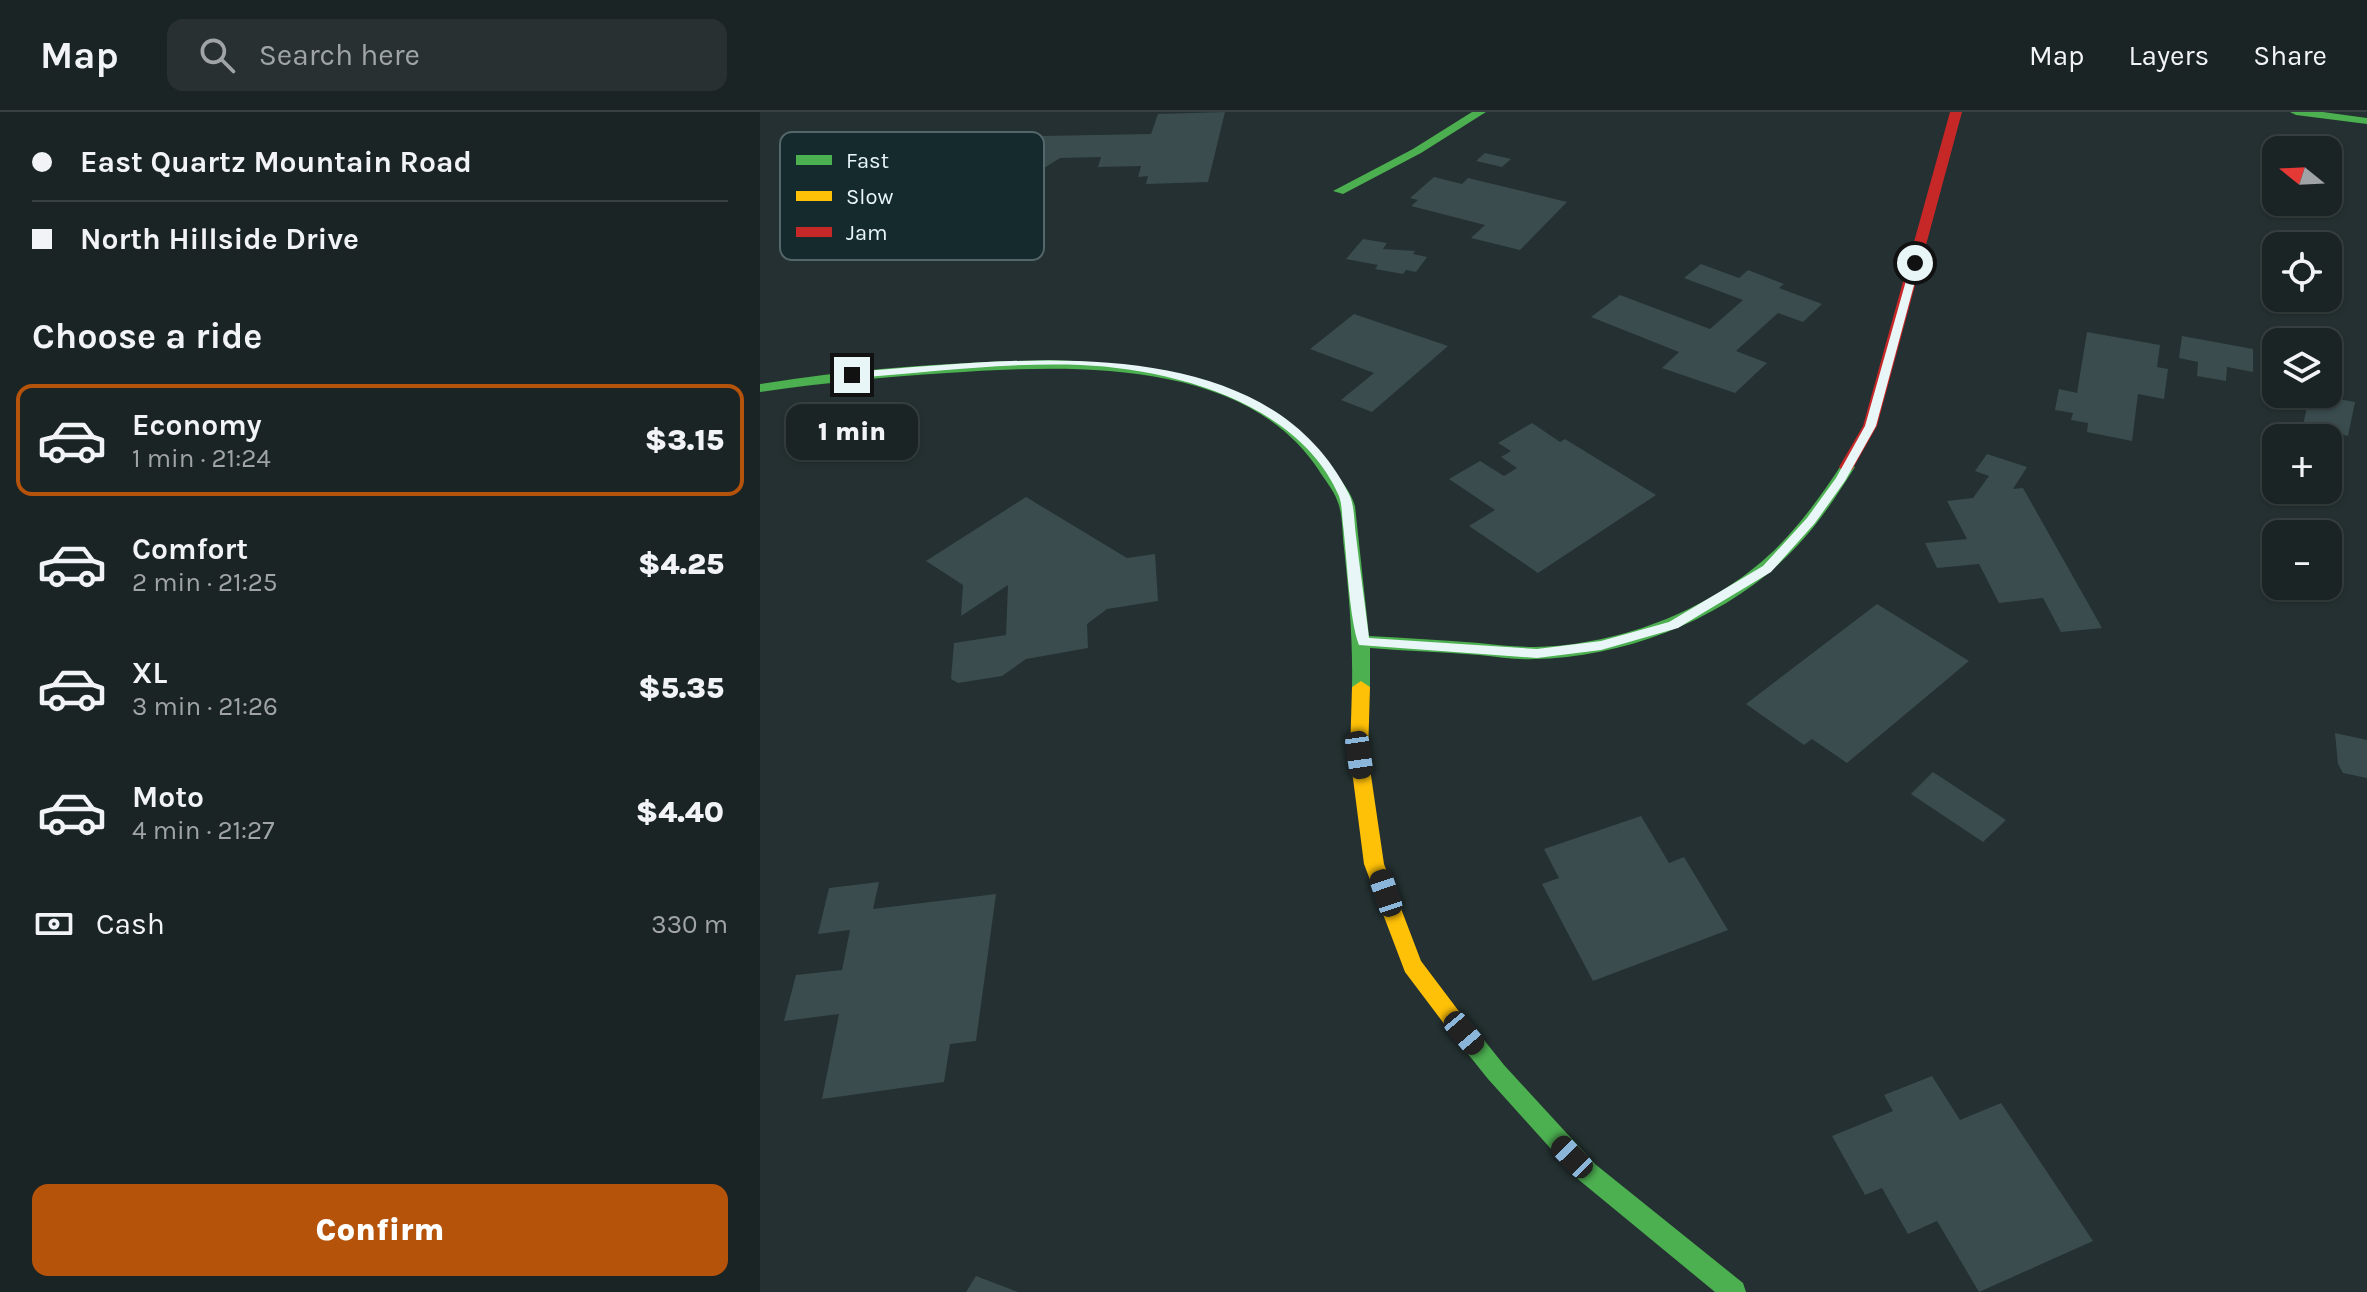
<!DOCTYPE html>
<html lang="en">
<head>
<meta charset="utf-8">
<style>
  :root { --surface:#1b2425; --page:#283032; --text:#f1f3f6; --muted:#a0a4a7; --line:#394142; --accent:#b45309 }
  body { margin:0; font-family:Karla,sans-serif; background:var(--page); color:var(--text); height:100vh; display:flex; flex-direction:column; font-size:30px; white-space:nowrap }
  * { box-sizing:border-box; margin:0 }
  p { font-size:26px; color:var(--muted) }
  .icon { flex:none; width:44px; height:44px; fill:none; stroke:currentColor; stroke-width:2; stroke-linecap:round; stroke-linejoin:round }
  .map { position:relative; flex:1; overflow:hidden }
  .sheet { display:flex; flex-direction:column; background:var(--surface); width:760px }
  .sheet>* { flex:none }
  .guide { display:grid; align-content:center; height:176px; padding:0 32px; background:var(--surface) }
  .needle { width:52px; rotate:288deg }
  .buttons { position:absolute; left:1502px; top:24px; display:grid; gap:16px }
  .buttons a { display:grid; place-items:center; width:80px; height:80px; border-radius:16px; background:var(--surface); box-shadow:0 2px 6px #0004,0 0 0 2px var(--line); font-size:40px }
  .end { position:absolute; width:36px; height:36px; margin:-18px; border:10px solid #e9f6f8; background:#111; box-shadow:0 0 0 4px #111 }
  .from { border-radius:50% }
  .bubble { position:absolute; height:56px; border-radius:16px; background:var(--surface); box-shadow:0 2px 6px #0004,0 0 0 2px var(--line); font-size:26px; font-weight:800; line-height:56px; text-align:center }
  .car { position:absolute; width:24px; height:48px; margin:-24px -12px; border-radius:10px; box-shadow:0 0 6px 2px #0007; background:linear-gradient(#222 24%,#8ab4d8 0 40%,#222 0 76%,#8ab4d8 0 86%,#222 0) }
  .guide b { display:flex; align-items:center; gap:28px; height:76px; font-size:30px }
  .guide b+b { border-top:2px solid var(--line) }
  .guide i { width:20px; height:20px; background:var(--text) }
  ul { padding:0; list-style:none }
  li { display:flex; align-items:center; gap:24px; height:112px; margin:0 16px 12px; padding:0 16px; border:4px solid transparent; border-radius:16px }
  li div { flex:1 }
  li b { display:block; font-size:30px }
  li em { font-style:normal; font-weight:800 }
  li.current { border-color:var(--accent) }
  li>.icon { width:72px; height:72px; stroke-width:1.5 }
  h2 { padding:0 32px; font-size:36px; line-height:96px }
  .pay { display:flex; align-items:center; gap:20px; height:88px; padding:0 32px; font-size:30px }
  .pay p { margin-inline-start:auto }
  .action { display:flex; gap:16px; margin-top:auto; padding:16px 32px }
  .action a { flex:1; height:92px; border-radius:16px; background:var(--accent); color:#fff; font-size:32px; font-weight:800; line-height:92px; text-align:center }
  header { display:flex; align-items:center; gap:48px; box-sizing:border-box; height:112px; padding:0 40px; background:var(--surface); border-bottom:2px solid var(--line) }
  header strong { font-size:38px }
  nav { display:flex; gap:44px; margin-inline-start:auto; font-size:28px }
  .search { width:560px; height:72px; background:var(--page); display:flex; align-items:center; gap:20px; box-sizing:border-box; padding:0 28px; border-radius:16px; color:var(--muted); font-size:30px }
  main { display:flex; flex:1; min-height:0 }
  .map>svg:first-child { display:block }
</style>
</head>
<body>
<header>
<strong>Map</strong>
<div class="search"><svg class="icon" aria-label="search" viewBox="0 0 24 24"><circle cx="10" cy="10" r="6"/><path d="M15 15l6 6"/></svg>Search here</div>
<nav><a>Map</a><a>Layers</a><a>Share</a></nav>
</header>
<main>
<section class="sheet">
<div class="guide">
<b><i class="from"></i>East Quartz Mountain Road</b>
<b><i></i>North Hillside Drive</b>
</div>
<h2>Choose a ride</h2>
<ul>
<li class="current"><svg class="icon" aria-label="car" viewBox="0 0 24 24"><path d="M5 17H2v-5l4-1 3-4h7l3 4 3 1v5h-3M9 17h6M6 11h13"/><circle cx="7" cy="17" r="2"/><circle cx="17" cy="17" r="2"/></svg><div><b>Economy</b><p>1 min · 21:24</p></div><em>$3.15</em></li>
<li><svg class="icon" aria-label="car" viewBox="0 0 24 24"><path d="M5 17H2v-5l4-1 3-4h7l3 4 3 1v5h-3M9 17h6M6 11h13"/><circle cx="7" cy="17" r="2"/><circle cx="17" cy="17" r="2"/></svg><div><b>Comfort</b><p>2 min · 21:25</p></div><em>$4.25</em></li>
<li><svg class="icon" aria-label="car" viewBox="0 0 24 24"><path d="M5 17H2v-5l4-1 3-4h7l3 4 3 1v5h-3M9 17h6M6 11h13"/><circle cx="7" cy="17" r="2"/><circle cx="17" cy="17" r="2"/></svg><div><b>XL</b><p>3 min · 21:26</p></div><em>$5.35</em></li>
<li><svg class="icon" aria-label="car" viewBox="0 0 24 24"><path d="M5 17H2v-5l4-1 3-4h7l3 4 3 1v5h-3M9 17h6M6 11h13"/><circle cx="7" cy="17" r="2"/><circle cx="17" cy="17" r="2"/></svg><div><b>Moto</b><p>4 min · 21:27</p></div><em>$4.40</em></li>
</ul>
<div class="pay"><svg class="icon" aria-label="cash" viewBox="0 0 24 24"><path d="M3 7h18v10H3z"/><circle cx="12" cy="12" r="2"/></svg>Cash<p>330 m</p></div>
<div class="action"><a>Confirm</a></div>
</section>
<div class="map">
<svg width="1607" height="1180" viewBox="0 0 1607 1180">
  <rect width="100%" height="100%" fill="#243031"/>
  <path fill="#3a4c4e" d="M 465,0 L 448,70 L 386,72 L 388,64 L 378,65 L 381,54 L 338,55 L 341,45 L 300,46 L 257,73 L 219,62 L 279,24 L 391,22 L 398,2 Z
    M 725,41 L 751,47 L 742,55 L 716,49 Z
    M 674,65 L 702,72 L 708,66 L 807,90 L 760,138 L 711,126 L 725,113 L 651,94 L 658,88 L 650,86 Z
    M 603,127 L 627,131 L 623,137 L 655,139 L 653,142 L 667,145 L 656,160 L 646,158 L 643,162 L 615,157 L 618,153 L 586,147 Z
    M 941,152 L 979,166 L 988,158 L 1024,172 L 1019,176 L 1062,192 L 1043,210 L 1018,201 L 976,239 L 1007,251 L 975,281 L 902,256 L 919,240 L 831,205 L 860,183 L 950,217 L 983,188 L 924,166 Z
    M 594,202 L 688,234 L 612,300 L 581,288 L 614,261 L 550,237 Z
    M 1327,220 L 1400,233 L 1397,255 L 1408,257 L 1404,287 L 1378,282 L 1372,329 L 1327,320 L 1328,311 L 1311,308 L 1313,301 L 1295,298 L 1299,277 L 1317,281 Z
    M 1422,224 L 1493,237 L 1493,260 L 1467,255 L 1466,269 L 1437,264 L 1438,250 L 1419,246 Z
    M 1550,282 L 1595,290 L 1588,324 L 1543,313 Z
    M 772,311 L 800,330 L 805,327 L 896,383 L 778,461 L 709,414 L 735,398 L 689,367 L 720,349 L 744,364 L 757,356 L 741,345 L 751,339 L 738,331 Z
    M 1227,342 L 1267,355 L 1253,377 L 1263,376 L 1342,516 L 1301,520 L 1283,486 L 1239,491 L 1219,452 L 1177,456 L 1165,431 L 1207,427 L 1187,389 L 1213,386 L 1229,364 L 1215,359 Z
    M 266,385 L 367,446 L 395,442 L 398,489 L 347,497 L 327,512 L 328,536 L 266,547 L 242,564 L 198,571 L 191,567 L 194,531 L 246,523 L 248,473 L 201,504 L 203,473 L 166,449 Z
    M 1117,492 L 1209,549 L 1087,651 L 1052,627 L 1044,633 L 986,592 Z
    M 1575,621 L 1607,628 L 1607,666 L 1583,661 L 1578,652 Z
    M 1173,660 L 1246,708 L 1223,730 L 1151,682 Z
    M 881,704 L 909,751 L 924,745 L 968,818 L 833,869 L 782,772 L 799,766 L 784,737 Z
    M 119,770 L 113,797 L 236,782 L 216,929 L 190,932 L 184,970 L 62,987 L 79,902 L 24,909 L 36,863 L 82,858 L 90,818 L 58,822 L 69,776 Z
    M 1172,964 L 1200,1008 L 1241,991 L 1333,1129 L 1219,1180 L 1177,1109 L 1148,1122 L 1122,1076 L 1105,1083 L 1072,1024 L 1133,999 L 1124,983 Z
    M 216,1164 L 258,1180 L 206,1180 Z"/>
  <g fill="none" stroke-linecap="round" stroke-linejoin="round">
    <path fill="#4caf50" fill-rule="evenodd" d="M 712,0 L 726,0 L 661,41 L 583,82 L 573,79 L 653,37 Z
      M 1530,0 L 1563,0 L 1607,6 L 1607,12 L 1536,3 Z
      M 291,248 C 394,252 510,264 573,357 C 581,369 591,380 595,394 L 609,524 C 646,526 683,528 719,531 C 738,533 756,535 774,535 C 865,533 965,493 1027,425 C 1048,402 1065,378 1082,352 L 1087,350 L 1095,355 C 1077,383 1060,410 1037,434 C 972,504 869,545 774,547 C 756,548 738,545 719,543 C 683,540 646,539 610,536 L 610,575 L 601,581 L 592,575 C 593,528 589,482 584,436 C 582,420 583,402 577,388 C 573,377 564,367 558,357 C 483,244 306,253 187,261 C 125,265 62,271 0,280 L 0,272 C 96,257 193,250 291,248 Z
      M 696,900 L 704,903 L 744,953 L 835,1052 L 983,1171 L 986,1180 L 955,1180 L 819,1068 L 728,967 L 688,917 L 685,910 L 688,903 Z"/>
    <path fill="#ffc107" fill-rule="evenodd" d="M 601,569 L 610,575 L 608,643 L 624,752 L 661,849 L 707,910 L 704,917 L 696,920 L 688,917 L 645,860 L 604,752 L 590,643 L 592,575 Z"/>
    <path fill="#c62828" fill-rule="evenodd" d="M 1190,0 L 1202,0 L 1117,314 L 1092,358 L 1082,358 L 1079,355 L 1103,314 Z"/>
  </g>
  <path fill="#e9f6f8" d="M 1155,148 L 1160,151 L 1116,314 L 1085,369 L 1055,411 L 1011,460 L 918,516 L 841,538 L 777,546 L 599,533 C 589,507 587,445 583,413 C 582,404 582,392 579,384 C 539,291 413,257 321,253 C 245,250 167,261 92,266 L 86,263 L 92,260 C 249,249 503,210 589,382 C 595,394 594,411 596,424 C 600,458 605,492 609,526 L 777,537 L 841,529 L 909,510 L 1003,454 L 1047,406 L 1076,366 L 1105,314 L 1151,151 Z"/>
  <rect x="20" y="20" width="264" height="128" rx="12" fill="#142a2d" stroke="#54676a" stroke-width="2"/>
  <rect x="36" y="43" width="36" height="10" fill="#4caf50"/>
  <rect x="36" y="79" width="36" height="10" fill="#ffc107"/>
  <rect x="36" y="115" width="36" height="10" fill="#c62828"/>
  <g font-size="22" fill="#e9f6f8">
    <text x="86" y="56">Fast</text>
    <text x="86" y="92">Slow</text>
    <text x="86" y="128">Jam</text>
  </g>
</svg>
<div class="buttons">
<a><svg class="needle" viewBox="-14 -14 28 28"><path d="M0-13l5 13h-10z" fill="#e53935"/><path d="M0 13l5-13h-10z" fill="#a0a4a7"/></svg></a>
<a><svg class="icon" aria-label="locate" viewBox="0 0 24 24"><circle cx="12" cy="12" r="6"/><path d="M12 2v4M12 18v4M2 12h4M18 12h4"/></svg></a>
<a><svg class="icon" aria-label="layers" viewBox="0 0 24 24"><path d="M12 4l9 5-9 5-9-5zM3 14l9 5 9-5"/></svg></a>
<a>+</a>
<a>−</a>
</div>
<i class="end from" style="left:1155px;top:151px"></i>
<i class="end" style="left:92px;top:263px"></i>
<div class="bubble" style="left:26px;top:292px;width:132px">1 min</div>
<i class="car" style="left:599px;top:643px;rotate:172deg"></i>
<i class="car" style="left:626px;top:781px;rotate:341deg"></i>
<i class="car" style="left:704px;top:921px;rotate:140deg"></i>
<i class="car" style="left:812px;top:1045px;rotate:316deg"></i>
</div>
</main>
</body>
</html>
